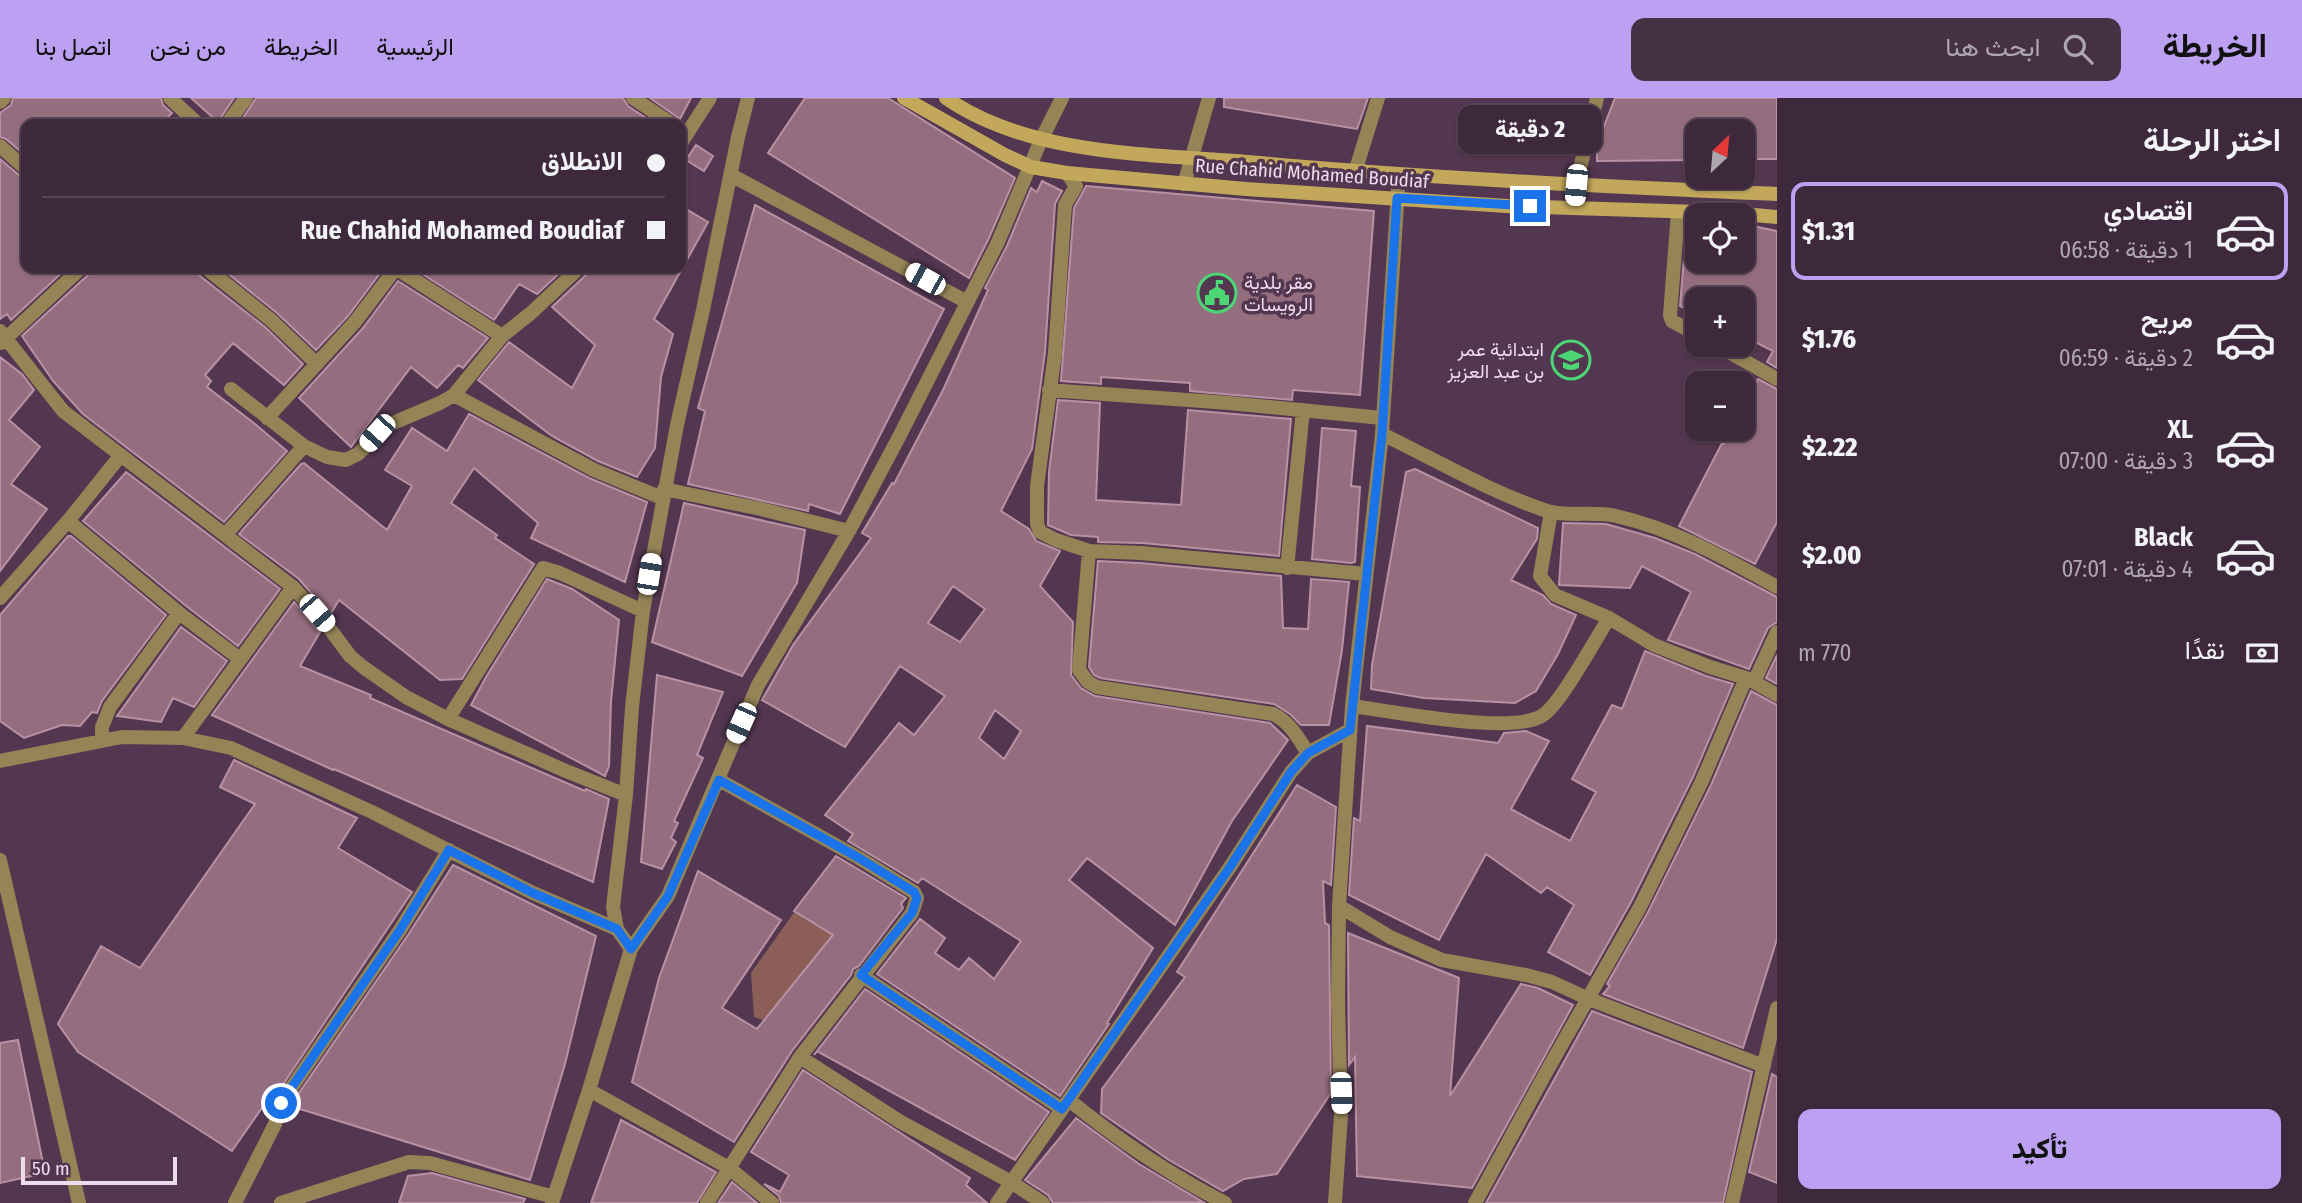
<!DOCTYPE html>
<html lang="ar">
<head>
<meta charset="utf-8">
<style>
  :root { --surface:#3e293c; --page:#453143; --text:#f1f3f6; --muted:#ada6af; --line:#574556; --accent:#bca0f2 }
  body { margin:0; font-family:"Fira Sans Condensed",Vazirmatn,sans-serif; background:var(--page); color:var(--text); direction:rtl; height:100vh; display:flex; flex-direction:column; font-size:26px; white-space:nowrap }
  * { box-sizing:border-box; margin:0 }
  p { font-size:23px; color:var(--muted) }
  .icon { flex:none; width:38px; height:38px; fill:none; stroke:currentColor; stroke-width:2; stroke-linecap:round; stroke-linejoin:round }
  .map { position:relative; flex:1; overflow:hidden; direction:ltr }
  .details { display:flex; flex-direction:column; background:var(--surface); width:525px }
  .details>* { flex:none }
  .hud { position:absolute; left:21px; top:21px; width:665px; height:154px; border-radius:14px; box-shadow:0 2px 5px #0004,0 0 0 2px var(--line); direction:rtl; display:grid; align-content:center; height:154px; padding:0 21px; background:var(--surface) }
  .needle { width:46px; rotate:26deg }
  .controls { position:absolute; left:1685px; top:21px; display:grid; gap:14px }
  .controls a { display:grid; place-items:center; width:70px; height:70px; border-radius:14px; background:var(--surface); box-shadow:0 2px 5px #0004,0 0 0 2px var(--line); font-size:35px }
  .scale { position:absolute; left:21px; bottom:18px; width:156px; box-sizing:border-box; padding-left:7px; border:4px solid #eddceb; border-top:0; font-size:19px; line-height:24px; white-space:nowrap; color:#eddceb; -webkit-text-stroke:5px #533750; paint-order:stroke }
  .end { position:absolute; width:32px; height:32px; margin:-16px; border:9px solid #1a73e8; background:#fff; box-shadow:0 0 0 4px #fff }
  .from { border-radius:50% }
  .bubble { position:absolute; height:49px; border-radius:14px; background:var(--surface); box-shadow:0 2px 5px #0004,0 0 0 2px var(--line); font-size:23px; font-weight:800; line-height:49px; text-align:center; direction:rtl }
  .car { position:absolute; width:21px; height:42px; margin:-21px -10px; border-radius:9px; box-shadow:0 0 5px 2px #0007; background:linear-gradient(#fff 24%,#345 0 40%,#fff 0 76%,#345 0 86%,#fff 0) }
  .hud b { display:flex; align-items:center; gap:24px; height:66px; font-size:26px }
  .hud b+b { border-top:2px solid var(--line) }
  .hud i { width:18px; height:18px; background:var(--text) }
  ul { padding:0; list-style:none }
  li { display:flex; align-items:center; gap:21px; height:98px; margin:0 14px 10px; padding:0 7px; border:4px solid transparent; border-radius:14px }
  li div { flex:1 }
  li b { display:block; font-size:26px }
  li em { font-style:normal; font-weight:800 }
  li.selected { border-color:var(--accent) }
  li>.icon { width:63px; height:63px; stroke-width:1.5 }
  h2 { padding:0 21px; font-size:32px; line-height:84px }
  .pay { display:flex; align-items:center; gap:18px; height:77px; padding:0 21px; font-size:26px }
  .pay p { margin-inline-start:auto }
  .button { display:flex; gap:14px; margin-top:auto; padding:14px 21px }
  .button a { flex:1; height:80px; border-radius:14px; background:var(--accent); color:#111; font-size:28px; font-weight:800; line-height:80px; text-align:center }
  header { display:flex; align-items:center; gap:42px; box-sizing:border-box; height:98px; padding:0 35px; background:var(--accent); color:#111 }
  header strong { font-size:33px }
  nav { display:flex; gap:38px; margin-inline-start:auto; font-size:24px }
  .search { width:490px; height:63px; background:var(--page); display:flex; align-items:center; gap:18px; box-sizing:border-box; padding:0 24px; border-radius:14px; color:var(--muted); font-size:26px }
  main { display:flex; flex:1; min-height:0 }
  .map>svg:first-child { display:block }
</style>
</head>
<body>
<header>
<strong>الخريطة</strong>
<div class="search"><svg class="icon" aria-label="search" viewBox="0 0 24 24"><circle cx="10" cy="10" r="6"/><path d="M15 15l6 6"/></svg>ابحث هنا</div>
<nav><a>الرئيسية</a><a>الخريطة</a><a>من نحن</a><a>اتصل بنا</a></nav>
</header>
<main>
<section class="details">
<h2>اختر الرحلة</h2>
<ul>
<li class="selected"><svg class="icon" aria-label="car" viewBox="0 0 24 24"><path d="M5 17H2v-5l4-1 3-4h7l3 4 3 1v5h-3M9 17h6M6 11h13"/><circle cx="7" cy="17" r="2"/><circle cx="17" cy="17" r="2"/></svg><div><b>اقتصادي</b><p>1 دقيقة · 06:58</p></div><em>$1.31</em></li>
<li><svg class="icon" aria-label="car" viewBox="0 0 24 24"><path d="M5 17H2v-5l4-1 3-4h7l3 4 3 1v5h-3M9 17h6M6 11h13"/><circle cx="7" cy="17" r="2"/><circle cx="17" cy="17" r="2"/></svg><div><b>مريح</b><p>2 دقيقة · 06:59</p></div><em>$1.76</em></li>
<li><svg class="icon" aria-label="car" viewBox="0 0 24 24"><path d="M5 17H2v-5l4-1 3-4h7l3 4 3 1v5h-3M9 17h6M6 11h13"/><circle cx="7" cy="17" r="2"/><circle cx="17" cy="17" r="2"/></svg><div><b>XL</b><p>3 دقيقة · 07:00</p></div><em>$2.22</em></li>
<li><svg class="icon" aria-label="car" viewBox="0 0 24 24"><path d="M5 17H2v-5l4-1 3-4h7l3 4 3 1v5h-3M9 17h6M6 11h13"/><circle cx="7" cy="17" r="2"/><circle cx="17" cy="17" r="2"/></svg><div><b>Black</b><p>4 دقيقة · 07:01</p></div><em>$2.00</em></li>
</ul>
<div class="pay"><svg class="icon" aria-label="cash" viewBox="0 0 24 24"><path d="M3 7h18v10H3z"/><circle cx="12" cy="12" r="2"/></svg>نقدًا<p>770 m</p></div>
<div class="button"><a>تأكيد</a></div>
</section>
<div class="map">
<svg width="1777" height="1105" viewBox="0 0 1777 1105">
  <rect width="100%" height="100%" fill="#533750"/>
  <path fill="#8b5f58" d="M 795,813 L 833,837 L 768,924 L 754,919 L 751,875 Z"/>
  <path fill="#946d7e" stroke="#ba91a4" stroke-width="2" fill-rule="evenodd" d="M 13,0 L 161,0 L 163,7 L 172,15 L 161,26 L 26,26 L 26,58 L 6,41 L 0,39 L 0,15 L 11,7 Z
    M 191,0 L 234,0 L 218,24 Z
    M 256,0 L 623,0 L 628,8 L 655,26 L 239,26 Z
    M 650,0 L 691,0 L 680,21 Z
    M 805,0 L 888,0 L 1015,80 L 989,140 L 969,180 L 768,55 Z
    M 1224,0 L 1368,0 L 1357,31 L 1224,9 Z
    M 1615,0 L 1777,0 L 1777,61 L 1743,61 L 1743,33 L 1698,33 L 1698,62 L 1597,63 L 1597,46 Z
    M 696,47 L 713,58 L 704,73 L 686,62 Z
    M 0,61 L 20,78 L 26,80 L 26,170 L 67,170 L 11,222 L 7,216 L 0,221 Z
    M 1042,83 L 1062,93 L 1055,106 L 1045,254 L 1032,351 L 1001,413 L 1029,431 L 1036,443 L 1060,453 L 1040,488 L 1073,524 L 1071,577 L 1081,590 L 1095,598 L 1270,625 L 1288,642 L 1232,723 L 1175,827 L 1087,760 L 1069,782 L 1153,850 L 1107,925 L 1109,926 L 1060,998 L 877,876 L 920,821 L 945,840 L 935,855 L 959,872 L 969,860 L 994,881 L 1021,843 L 922,780 L 918,785 L 848,743 L 853,736 L 825,717 L 899,625 L 914,637 L 945,598 L 900,568 L 845,649 L 762,602 L 793,547 L 871,440 L 862,435 L 892,385 L 894,386 L 944,290 L 988,192 L 985,190 L 1007,148 L 1031,90 L 1037,94 ZM 953,488 L 985,511 L 960,544 L 928,525 ZM 995,612 L 1021,633 L 1004,661 L 979,640 Z
    M 1086,88 L 1374,113 L 1360,297 L 1293,292 L 1292,302 L 1190,293 L 1190,285 L 1101,279 L 1101,286 L 1061,283 L 1074,110 Z
    M 755,107 L 944,211 L 840,416 L 809,406 L 808,413 L 688,386 L 705,313 L 698,310 Z
    M 681,108 L 708,124 L 654,221 L 673,236 L 661,279 L 655,350 L 637,379 L 598,363 L 552,338 L 478,282 L 509,244 L 572,290 L 595,247 L 552,209 L 586,177 L 588,170 L 681,170 Z
    M 1687,123 L 1698,124 L 1698,163 L 1743,163 L 1743,126 L 1777,133 L 1777,270 L 1767,264 L 1773,253 L 1743,238 L 1743,201 L 1698,201 L 1698,216 L 1680,208 Z
    M 90,170 L 197,170 L 200,178 L 265,229 L 303,266 L 284,287 L 233,245 L 205,277 L 211,283 L 207,289 L 255,326 L 287,353 L 224,424 L 83,316 L 53,283 L 22,238 L 88,177 Z
    M 221,170 L 384,170 L 348,218 L 316,252 L 277,215 Z
    M 413,170 L 565,170 L 537,196 L 519,186 L 494,222 Z
    M 398,183 L 488,240 L 463,270 L 458,267 L 437,290 L 411,269 L 351,349 L 299,300 L 363,230 Z
    M 0,259 L 22,276 L 34,292 L 9,322 L 40,349 L 11,386 L 47,411 L 0,473 Z
    M 1758,281 L 1777,291 L 1777,424 L 1755,466 L 1679,428 L 1722,345 L 1724,346 L 1732,331 L 1743,331 L 1743,310 Z
    M 1058,302 L 1100,305 L 1096,402 L 1181,407 L 1188,312 L 1291,321 L 1279,458 L 1142,445 L 1098,444 L 1098,439 L 1071,437 L 1048,427 L 1049,374 Z
    M 469,316 L 589,380 L 647,404 L 625,484 L 531,440 L 538,425 L 474,370 L 451,405 L 497,437 L 495,440 L 534,466 L 462,581 L 440,582 L 339,502 L 330,517 L 299,481 L 239,436 L 301,366 L 304,365 L 387,432 L 412,388 L 385,372 L 412,330 L 447,353 Z
    M 1322,330 L 1356,333 L 1351,388 L 1360,389 L 1355,464 L 1351,465 L 1312,461 Z
    M 1415,371 L 1538,430 L 1537,441 L 1511,482 L 1543,497 L 1551,506 L 1576,517 L 1558,556 L 1536,593 L 1515,605 L 1424,600 L 1371,591 L 1372,567 L 1406,374 Z
    M 126,374 L 280,491 L 238,548 L 185,507 L 83,423 Z
    M 684,405 L 805,432 L 797,485 L 742,578 L 652,544 Z
    M 1563,425 L 1606,426 L 1655,440 L 1695,456 L 1777,499 L 1777,524 L 1768,530 L 1749,571 L 1668,542 L 1691,494 L 1642,468 L 1630,490 L 1559,487 Z
    M 68,438 L 71,438 L 166,517 L 102,603 L 97,615 L 92,614 L 80,628 L 62,627 L 24,640 L 0,623 L 0,517 Z
    M 1098,463 L 1140,465 L 1281,478 L 1283,530 L 1308,531 L 1311,481 L 1349,484 L 1342,552 L 1329,627 L 1301,627 L 1290,616 L 1274,606 L 1100,580 L 1094,577 L 1089,569 Z
    M 547,481 L 572,491 L 619,522 L 611,604 L 609,668 L 605,678 L 471,607 L 486,579 Z
    M 294,504 L 320,534 L 300,568 L 371,597 L 370,600 L 585,693 L 586,691 L 609,701 L 593,784 L 334,671 L 333,672 L 212,617 Z
    M 181,529 L 227,563 L 194,609 L 173,600 L 161,624 L 117,618 Z
    M 1645,553 L 1706,578 L 1733,586 L 1693,679 L 1631,804 L 1590,877 L 1548,854 L 1574,807 L 1547,789 L 1541,795 L 1486,756 L 1439,842 L 1349,797 L 1354,720 L 1360,723 L 1367,628 L 1498,645 L 1504,635 L 1526,633 L 1549,643 L 1511,711 L 1570,743 L 1596,694 L 1572,681 L 1612,607 L 1622,611 Z
    M 1777,557 L 1777,586 L 1766,580 Z
    M 657,577 L 723,594 L 697,657 L 703,660 L 674,723 L 678,725 L 671,740 L 676,744 L 662,771 L 641,764 Z
    M 1751,593 L 1777,607 L 1777,841 L 1743,950 L 1603,896 L 1610,888 L 1607,886 L 1648,814 L 1711,687 Z
    M 234,662 L 357,720 L 338,750 L 412,794 L 272,1003 L 268,1001 L 232,1053 L 78,954 L 58,926 L 101,848 L 140,870 L 255,706 L 220,689 Z
    M 1297,687 L 1336,709 L 1331,787 L 1323,783 L 1325,825 L 1329,827 L 1331,995 L 1277,1076 L 1244,1081 L 1223,1093 L 1169,1062 L 1101,1015 L 1102,991 L 1185,879 L 1177,874 Z
    M 836,758 L 906,800 L 901,806 L 903,810 L 859,868 L 853,871 L 851,877 L 792,953 L 734,1044 L 632,984 L 659,880 L 698,773 L 781,822 L 722,910 L 757,931 L 833,837 L 794,813 Z
    M 453,767 L 596,838 L 565,966 L 530,1082 L 290,1008 L 408,837 Z
    M 1348,835 L 1459,880 L 1450,998 L 1521,886 L 1538,890 L 1573,907 L 1472,1090 L 1357,1078 L 1355,959 L 1349,967 Z
    M 865,891 L 1049,1014 L 1015,1062 L 817,953 L 814,957 Z
    M 1592,913 L 1752,974 L 1723,1105 L 1486,1105 Z
    M 18,942 L 45,1075 L 0,1085 L 0,945 Z
    M 803,972 L 970,1080 L 966,1087 L 987,1105 L 781,1105 L 779,1098 L 764,1086 L 780,1094 L 789,1077 L 751,1054 Z
    M 1772,976 L 1777,979 L 1777,1085 L 1749,1074 Z
    M 1076,1020 L 1139,1066 L 1203,1104 L 1053,1105 L 1048,1097 L 1025,1082 Z
    M 621,1022 L 716,1074 L 697,1105 L 591,1105 Z
    M 432,1075 L 525,1101 L 523,1105 L 399,1105 L 408,1078 Z
    M 732,1084 L 757,1105 L 718,1105 Z"/>
  <g fill="none" stroke-linecap="round" stroke-linejoin="round">
    <path stroke="#958456" stroke-width="14" d="M 170,0 L 198,26
      M 633,0 L 672,26
      M 0,4 L 4,0
      M 227,26 L 246,0
      M 681,45 L 710,0
      M 0,48 L 26,71
      M 1355,74 L 1378,0
      M 1067,75 L 1076,88 L 1065,107 L 1055,255 L 1037,388 L 1037,426 L 1040,434 L 1056,442 L 1089,453 L 1141,455 L 1366,476
      M 731,77 L 967,204
      M 1184,86 L 1209,0
      M 1574,110 L 1576,87 L 1597,0
      M 1678,114 L 1670,217 L 1672,223 L 1698,237
      M 206,170 L 271,222 L 317,266
      M 396,170 L 502,238
      M 0,233 L 63,313 L 293,489 L 330,531 L 350,558 L 363,569 L 406,599 L 448,621 L 566,673 L 626,697
      M 1,245 L 81,170
      M 1716,247 L 1777,281
      M 231,291 L 304,348
      M 1049,292 L 1229,305 L 1382,320
      M 454,297 L 594,372 L 662,400
      M 267,320 L 355,224 L 396,170
      M 1382,336 C 1436,362 1490,394 1547,413 C 1567,419 1594,413 1616,418 C 1674,431 1725,460 1777,489
      M 664,391 L 761,411 L 849,433
      M 1551,414 L 1540,478 L 1555,497 L 1609,520 L 1654,547 L 1710,569 L 1746,580
      M 68,423 L 179,515 L 240,561
      M 226,436 L 304,348 L 327,359 L 346,362 L 358,356 L 386,328 L 440,305 L 454,297 L 502,238 L 531,215 L 579,170
      M 1089,453 L 1079,572 L 1088,584 L 1097,589 L 1273,616 C 1290,624 1298,640 1308,655
      M 1287,470 L 1303,312
      M 0,500 L 68,423 L 121,357
      M 1754,584 L 1777,597
      M 1352,608 C 1390,613 1514,638 1543,617 C 1561,605 1595,542 1609,520
      M 448,621 L 543,470 L 560,475 L 643,513
      M 183,640 L 293,489
      M 102,643 L 102,629 L 110,609 L 179,515
      M 0,663 L 122,639 L 183,640 L 231,650 L 372,714 L 533,795 L 617,831
      M 0,762 L 79,1105
      M 1339,808 L 1390,839 L 1442,862 L 1526,877 L 1552,884 L 1589,901 L 1764,968
      M 631,851 L 617,831 L 613,809 L 626,697 L 632,609 L 643,513 L 677,327 L 703,212 L 738,39 L 748,0
      M 861,877 L 1062,1011
      M 800,959 L 899,1023 L 1011,1084 L 1043,1105
      M 589,992 L 729,1070 L 772,1105
      M 1069,1002 C 1118,1042 1169,1076 1225,1105
      M 235,1105 L 275,1026 L 281,1005 L 400,832 L 449,752
      M 281,1105 L 409,1064 L 430,1065 L 554,1099
      M 552,1105 L 589,992 L 631,851 L 668,798 L 758,587 L 849,433 L 900,337 L 998,144 L 1041,42 L 1062,0
      M 707,1105 L 800,959 L 912,815 L 917,800 L 914,794 L 859,760 L 719,682
      M 997,1105 L 1230,769 L 1291,674 L 1308,655 L 1350,632
      M 1335,1105 L 1341,1017 L 1338,904 L 1339,808 L 1352,608 L 1382,336 L 1399,77
      M 1475,1105 L 1549,969 L 1640,809 L 1702,683 L 1746,580 L 1754,584 L 1777,534
      M 1732,1105 L 1777,910"/>
    <path stroke="#c3a85b" stroke-width="14" d="M 904,0 L 1005,57 L 1031,69 L 1067,75 L 1246,91 L 1507,108 L 1732,115 L 1777,119
      M 946,0 C 1030,58 1150,56 1248,64 C 1424,80 1601,88 1777,96"/>
  </g>
  <g fill="none" stroke-linecap="round" stroke-linejoin="round">
    <path stroke="#1a73e8" stroke-width="9" d="M 281,1005 L 400,832 L 449,752 L 533,795 L 617,831 L 631,851 L 668,798 L 719,682 L 859,760 L 914,794 L 917,800 L 912,815 L 861,877 L 1062,1011 L 1230,769 L 1291,674 L 1308,655 L 1350,632 L 1382,336 L 1397,100 L 1530,108"/>
  </g>
  <defs>
    <symbol id="civic-ring" viewBox="-11 -11 22 22"><circle r="9.5" fill="#533750" stroke="#4dd676" stroke-width="1.5"/><path d="M-.6-6.5H3V-4.5H.6V-3L4-1V1h2V6H-6V1h2V-1L-.6-3ZM-1.2 2.5V6h2.4V2.5Z" fill="#4dd676"/></symbol>
    <symbol id="school-ring" viewBox="-11 -11 22 22"><circle r="9.5" fill="#533750" stroke="#4dd676" stroke-width="1.5"/><path d="M0-5L7-2L0 1L-7-2ZM-4 1L0 2.5L4 1V4Q0 6-4 4Z" fill="#4dd676"/></symbol>
  </defs>
  <g fill-rule="evenodd">
    <use href="#civic-ring" x="1195" y="173" width="44" height="44"/>
    <use href="#school-ring" x="1549" y="240" width="44" height="44"/>
  </g>
  <g text-anchor="middle" stroke-width="7" stroke-linejoin="round" paint-order="stroke">
    <g font-size="19" fill="#eddceb" stroke="#533750">
      <text transform="translate(1312 75) rotate(4)" y="7">Rue Chahid Mohamed Boudiaf</text>
    </g>
    <g font-size="19" fill="#eddceb" stroke="#533750" text-anchor="start">
      <text x="1244" y="191">مقر بلدية<tspan x="1244" dy="22">الرويسات</tspan></text>
      <text x="1544" y="258" text-anchor="end">ابتدائية عمر<tspan x="1544" dy="22">بن عبد العزيز</tspan></text>
    </g>
  </g>
</svg>
<div class="controls">
<a><svg class="needle" viewBox="-14 -14 28 28"><path d="M0-13l5 13h-10z" fill="#e53935"/><path d="M0 13l5-13h-10z" fill="#ada6af"/></svg></a>
<a><svg class="icon" aria-label="locate" viewBox="0 0 24 24"><circle cx="12" cy="12" r="6"/><path d="M12 2v4M12 18v4M2 12h4M18 12h4"/></svg></a>
<a>+</a>
<a>−</a>
</div>
<div class="scale">50 m</div>
<i class="end from" style="left:281px;top:1005px"></i>
<i class="end" style="left:1530px;top:108px"></i>
<div class="bubble" style="left:1458px;top:7px;width:144px">2 دقيقة</div>
<i class="car" style="left:1576px;top:87px;rotate:185deg"></i>
<i class="car" style="left:925px;top:181px;rotate:299deg"></i>
<i class="car" style="left:377px;top:335px;rotate:222deg"></i>
<i class="car" style="left:649px;top:476px;rotate:9deg"></i>
<i class="car" style="left:317px;top:515px;rotate:139deg"></i>
<i class="car" style="left:741px;top:625px;rotate:204deg"></i>
<i class="car" style="left:1341px;top:995px;rotate:178deg"></i>
<div class="hud">
<b><i class="from"></i>الانطلاق</b>
<b><i></i>Rue Chahid Mohamed Boudiaf</b>
</div>
</div>
</main>
</body>
</html>
